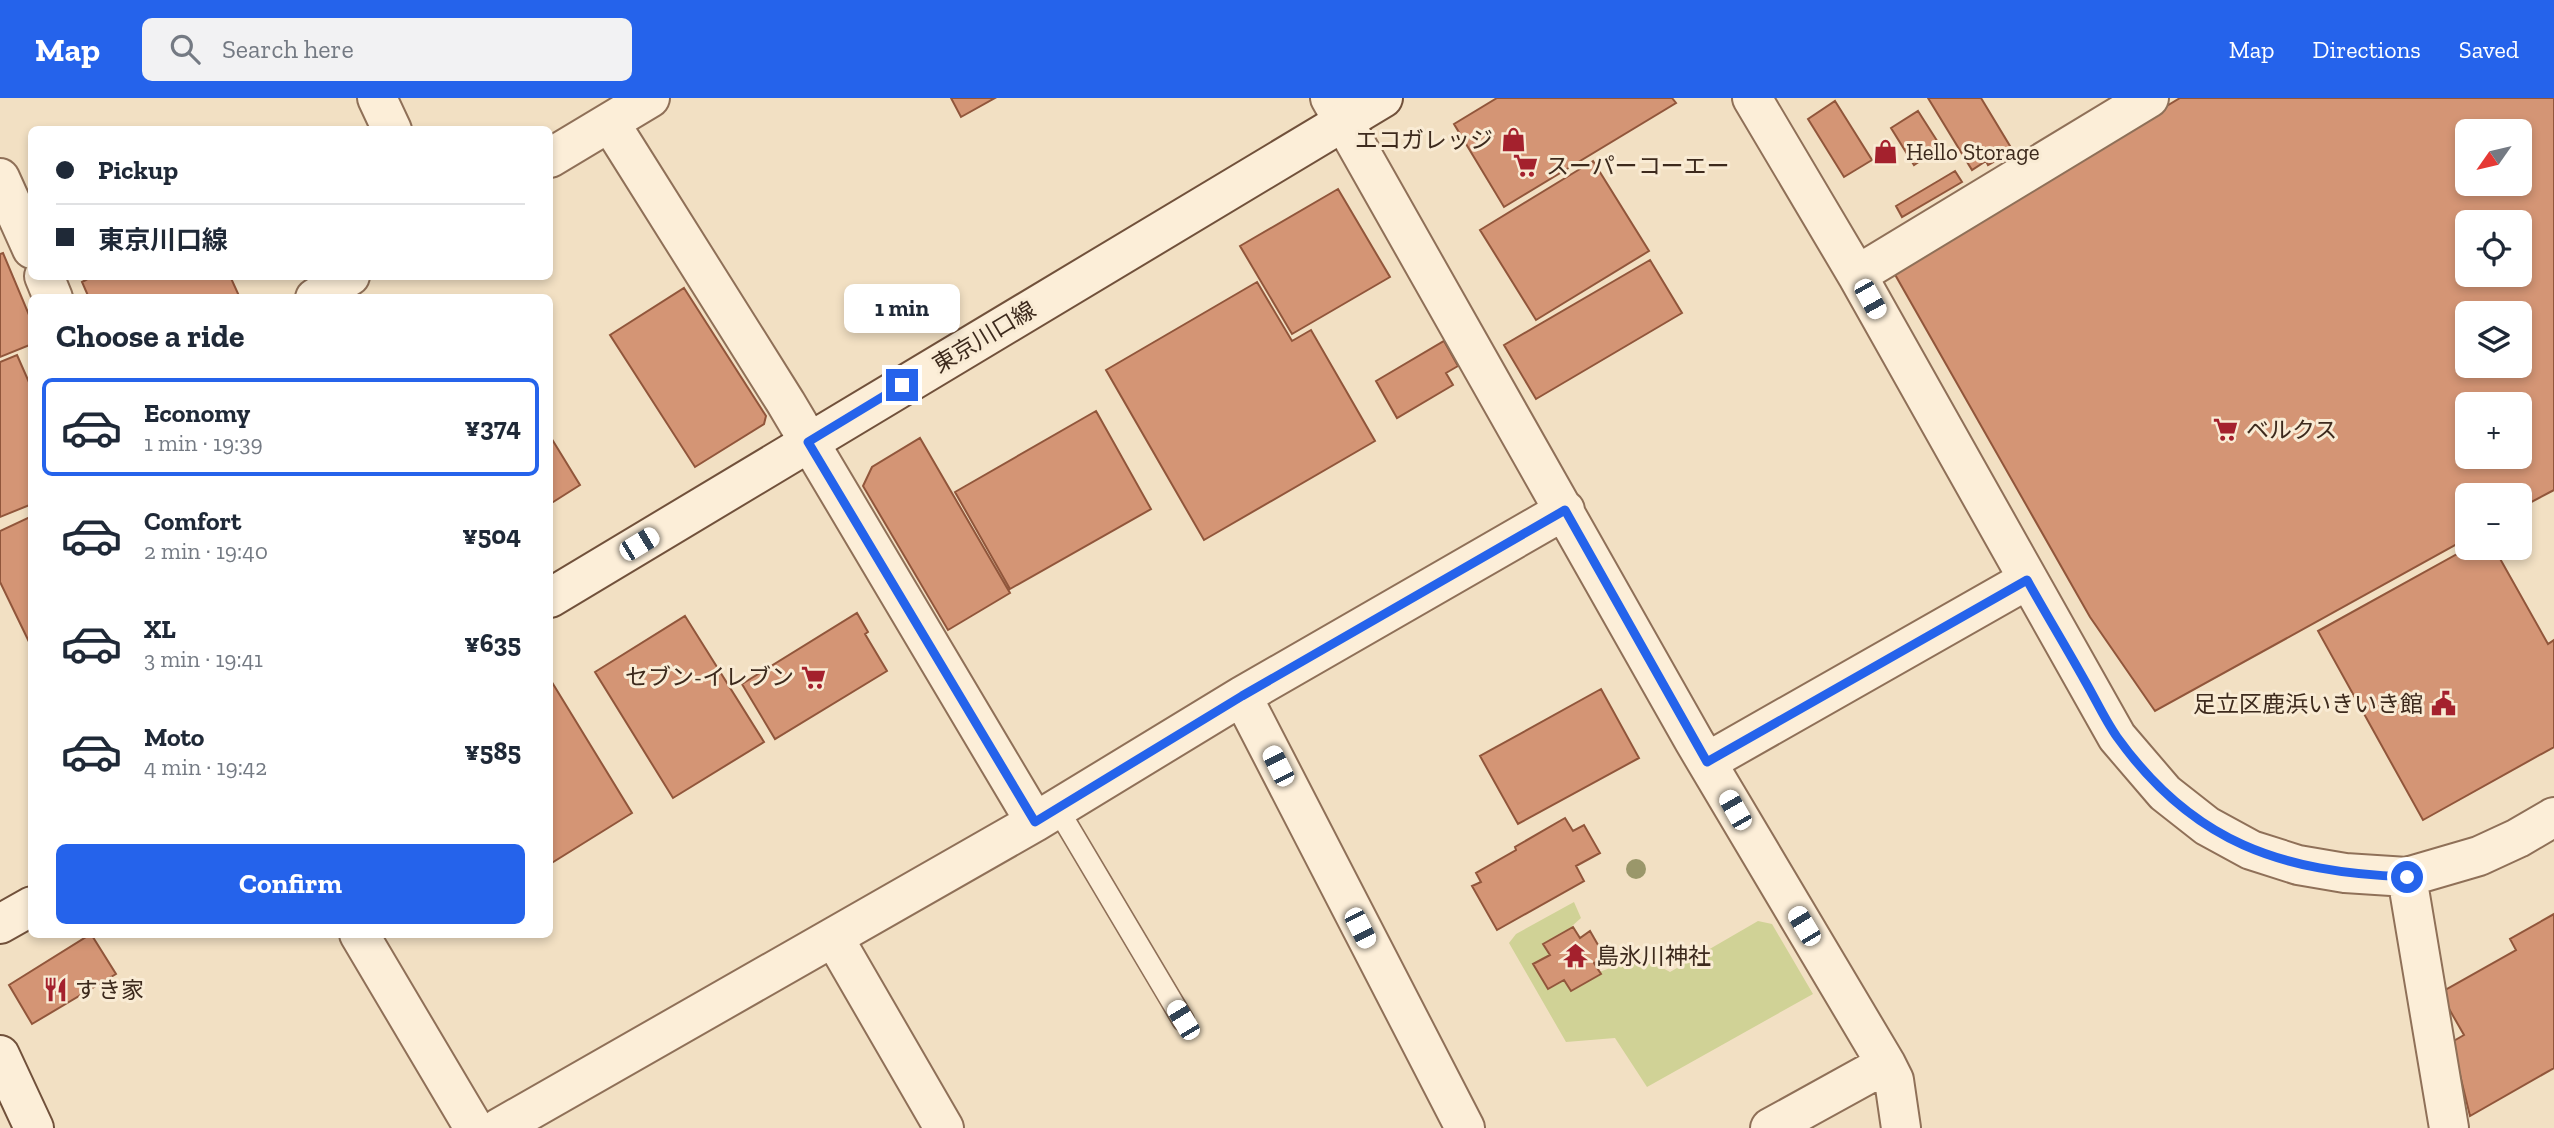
<!DOCTYPE html>
<html lang="en">
<head>
<meta charset="utf-8">
<style>
  :root { --surface:#fff; --page:#f2f2f3; --text:#1f2937; --muted:#747a83; --line:#e0e1e3; --accent:#2563eb }
  body { margin:0; font-family:"Zilla Slab","Noto Sans JP",serif; background:var(--page); color:var(--text); height:100vh; display:flex; flex-direction:column; font-size:26px; white-space:nowrap }
  * { box-sizing:border-box; margin:0 }
  p { font-size:23px; color:var(--muted) }
  .icon { flex:none; width:38px; height:38px; fill:none; stroke:currentColor; stroke-width:2; stroke-linecap:round; stroke-linejoin:round }
  .map { position:relative; flex:1; overflow:hidden }
  .side { position:absolute; left:28px; top:196px; width:525px; height:644px; display:flex; flex-direction:column; background:var(--surface); border-radius:10px; box-shadow:0 4px 10px #0003 }
  .side>* { flex:none }
  .guide { position:absolute; left:28px; top:28px; width:525px; height:154px; border-radius:10px; box-shadow:0 4px 10px #0003; display:grid; align-content:center; height:154px; padding:0 28px; background:var(--surface) }
  .needle { width:46px; rotate:236deg }
  .buttons { position:absolute; left:2455px; top:21px; display:grid; gap:14px }
  .buttons a { display:grid; place-items:center; width:77px; height:77px; border-radius:10px; background:var(--surface); box-shadow:0 4px 10px #0003; font-size:35px }
  .end { position:absolute; width:32px; height:32px; margin:-16px; border:9px solid #2563eb; background:#fff; box-shadow:0 0 0 4px #fff }
  .from { border-radius:50% }
  .bubble { position:absolute; height:49px; border-radius:10px; background:var(--surface); box-shadow:0 4px 10px #0003; font-size:23px; font-weight:700; line-height:49px; text-align:center }
  .car { position:absolute; width:21px; height:42px; margin:-21px -10px; border-radius:9px; box-shadow:0 0 5px 2px #0007; background:linear-gradient(#fff 24%,#345 0 40%,#fff 0 76%,#345 0 86%,#fff 0) }
  .guide b { display:flex; align-items:center; gap:24px; height:66px; font-size:26px }
  .guide b+b { border-top:2px solid var(--line) }
  .guide i { width:18px; height:18px; background:var(--text) }
  ul { padding:0; list-style:none }
  li { display:flex; align-items:center; gap:21px; height:98px; margin:0 14px 10px; padding:0 14px; border:4px solid transparent; border-radius:10px }
  li div { flex:1 }
  li b { display:block; font-size:26px }
  li em { font-style:normal; font-weight:700 }
  li.selected { border-color:var(--accent) }
  li>.icon { width:63px; height:63px; stroke-width:1.5 }
  h2 { padding:0 28px; font-size:32px; line-height:84px }
  .button { display:flex; gap:14px; margin-top:auto; padding:14px 28px }
  .button a { flex:1; height:80px; border-radius:10px; background:var(--accent); color:#fff; font-size:28px; font-weight:700; line-height:80px; text-align:center }
  header { display:flex; align-items:center; gap:42px; box-sizing:border-box; height:98px; padding:0 35px; background:var(--accent); color:#fff }
  header strong { font-size:33px }
  nav { display:flex; gap:38px; margin-inline-start:auto; font-size:24px }
  .search { width:490px; height:63px; background:var(--page); display:flex; align-items:center; gap:18px; box-sizing:border-box; padding:0 24px; border-radius:10px; color:var(--muted); font-size:26px }
  .map>svg:first-child { display:block }
</style>
</head>
<body>
<header>
<strong>Map</strong>
<div class="search"><svg class="icon" aria-label="search" viewBox="0 0 24 24"><circle cx="10" cy="10" r="6"/><path d="M15 15l6 6"/></svg>Search here</div>
<nav><a>Map</a><a>Directions</a><a>Saved</a></nav>
</header>
<div class="map">
<svg width="2554" height="1030" viewBox="0 0 2554 1030">
  <rect width="100%" height="100%" fill="#f2e0c3"/>
  <path fill="#d0d296" d="M 1574,804 L 1581,820 L 1572,828 L 1597,875 C 1625,864 1642,858 1670,874 L 1758,823 L 1772,826 L 1813,896 L 1647,989 L 1615,940 L 1566,944 L 1509,845 L 1516,836 Z"/>
  <path fill="#d49575" stroke="#91563b" stroke-width="2" fill-rule="evenodd" d="M 951,0 L 995,0 L 961,19 Z
    M 1497,0 L 1672,0 L 1676,5 L 1504,109 L 1454,26 Z
    M 1928,0 L 1981,0 L 2013,53 L 1988,67 L 1986,63 L 1972,72 Z
    M 2180,0 L 2554,0 L 2554,392 L 2520,410 L 2520,397 L 2468,397 L 2468,440 L 2155,613 L 2090,519 L 1893,173 ZM 2468,33 L 2520,33 L 2520,86 L 2468,86 ZM 2468,124 L 2520,124 L 2520,177 L 2468,177 ZM 2468,215 L 2520,215 L 2520,268 L 2468,268 ZM 2468,306 L 2520,306 L 2520,359 L 2468,359 Z
    M 1835,3 L 1872,62 L 1844,79 L 1808,21 Z
    M 1918,13 L 1941,49 L 1914,67 L 1891,30 Z
    M 1593,63 L 1649,153 L 1536,222 L 1480,132 Z
    M 1955,73 L 1962,84 L 1902,119 L 1896,108 Z
    M 1338,91 L 1390,179 L 1292,236 L 1240,148 Z
    M 3,155 L 32,224 L 32,246 L 0,259 L 0,156 Z
    M 1650,162 L 1682,215 L 1536,301 L 1504,247 Z
    M 93,178 L 230,178 L 240,200 L 89,200 L 82,184 Z
    M 1257,184 L 1292,243 L 1311,232 L 1375,343 L 1204,442 L 1106,272 Z
    M 684,190 L 766,318 L 764,326 L 695,369 L 610,237 Z
    M 1444,243 L 1458,268 L 1446,275 L 1453,287 L 1397,320 L 1376,283 Z
    M 17,257 L 32,291 L 32,406 L 0,419 L 0,264 Z
    M 1096,313 L 1151,411 L 1010,491 L 955,394 Z
    M 550,338 L 580,387 L 550,406 Z
    M 920,340 L 1010,495 L 948,532 L 863,388 L 872,369 Z
    M 32,418 L 32,550 L 0,484 L 0,433 Z
    M 2468,450 L 2494,450 L 2548,546 L 2554,542 L 2554,649 L 2423,722 L 2318,533 Z
    M 857,515 L 868,534 L 865,536 L 887,573 L 775,641 L 742,586 Z
    M 685,518 L 764,644 L 673,700 L 595,574 Z
    M 550,581 L 632,715 L 550,766 Z
    M 1601,591 L 1639,660 L 1518,726 L 1480,658 Z
    M 1565,720 L 1573,733 L 1584,727 L 1600,755 L 1576,768 L 1584,783 L 1497,832 L 1472,788 L 1481,784 L 1476,775 L 1516,752 L 1515,749 Z
    M 2554,816 L 2554,970 L 2470,1018 L 2452,944 L 2464,937 L 2440,895 L 2516,852 L 2510,841 Z
    M 1573,829 L 1580,840 L 1590,833 L 1605,859 L 1594,865 L 1601,876 L 1571,893 L 1564,882 L 1548,891 L 1533,866 L 1550,857 L 1543,846 Z
    M 91,836 L 116,876 L 32,926 L 9,887 Z"/>
  <g fill="none" stroke-linecap="round" stroke-linejoin="round">
    <defs>
      <path id="lane" d="M 1057,710 L 1183,922"/>
      <path id="street" d="M 377,0 L 392,32
        M 1330,0 L 1694,643 L 1886,966 L 1894,982 L 1901,1030
        M 1752,0 L 1857,177 L 2117,639 L 2165,695 L 2207,728 L 2251,752 L 2298,767 L 2345,775 L 2407,779 L 2479,758 L 2518,740 L 2554,719
        M 610,25 L 786,305 L 1035,724
        M 550,60 L 650,0
        M 0,80 L 32,151
        M 1857,177 L 2149,0
        M 44,178 L 53,200
        M 315,200 L 350,178
        M 1242,598 L 1465,1030
        M 1707,664 L 2027,482
        M 2407,779 L 2449,1030
        M 359,836 L 474,1030
        M 834,840 L 944,1030
        M 499,1030 L 1035,724 L 1242,598 L 1565,412
        M 1770,1030 L 1886,966"/>
      <path id="secondary" d="M 550,500 L 1383,0
        M 0,826 L 32,808
        M 0,957 L 34,1030"/>
    </defs>
    <use href="#lane" stroke="#8f7058" stroke-width="24"/>
    <use href="#street" stroke="#8f7058" stroke-width="42"/>
    <use href="#secondary" stroke="#71513b" stroke-width="42"/>
    <use href="#lane" stroke="#fceed8" stroke-width="21"/>
    <use href="#street" stroke="#fceed8" stroke-width="38"/>
    <use href="#secondary" stroke="#fceed8" stroke-width="38"/>
  </g>
  <circle fill="#9a976a" cx="1636" cy="771" r="10"/>
  <g fill="none" stroke-linecap="round" stroke-linejoin="round">
    <path stroke="#2563eb" stroke-width="9" d="M 902,287 L 808,344 L 1035,724 L 1242,598 L 1565,412 L 1707,664 L 2027,482 C 2046,516 2066,549 2085,583 C 2096,602 2105,622 2117,639 C 2193,745 2281,774 2407,779"/>
  </g>
  <defs>
    <symbol id="shop-bare" viewBox="-9 -9 18 18"><path d="M-5-2.5h2.3a2.7 3.5 0 0 1 5.4 0H5L5.5 6h-11ZM-1.5-2.5h3a1.5 2.3 0 0 0-3 0Z" fill="#a4212d" stroke="#f9ebd4" stroke-width="2.5" paint-order="stroke"/></symbol>
    <symbol id="supermarket-bare" viewBox="-9 -9 18 18"><path d="M-6-5.5h2.5l.6 2H6L4.5 2H-2.5L-4.4-4H-6ZM-1.5 3.2a1.3 1.3 0 1 0 .1 0ZM3 3.2a1.3 1.3 0 1 0 .1 0Z" fill="#a4212d" stroke="#f9ebd4" stroke-width="2.5" paint-order="stroke"/></symbol>
    <symbol id="civic-bare" viewBox="-9 -9 18 18"><path d="M-.6-6.5H3V-4.5H.6V-3L4-1V1h2V6H-6V1h2V-1L-.6-3ZM-1.2 2.5V6h2.4V2.5Z" fill="#a4212d" stroke="#f9ebd4" stroke-width="2.5" paint-order="stroke"/></symbol>
    <symbol id="temple-bare" viewBox="-9 -9 18 18"><path d="M0-6L5-2H3V0L6.5 2.5H4V6H1.5V3h-3V6H-4V2.5H-6.5L-3 0V-2H-5Z" fill="#a4212d" stroke="#f9ebd4" stroke-width="2.5" paint-order="stroke"/></symbol>
    <symbol id="restaurant-bare" viewBox="-9 -9 18 18"><path d="M-5-6h1v4h1v-4h1v4h1v-4h1v5L-1.5 .5V6h-2V.5L-5-1ZM5-6V6H3V1.5H1.5Q1.5-4 5-6Z" fill="#a4212d" stroke="#f9ebd4" stroke-width="2.5" paint-order="stroke"/></symbol>
  </defs>
  <g fill-rule="evenodd">
    <use href="#shop-bare" x="1496" y="24" width="35" height="35"/>
    <use href="#shop-bare" x="1868" y="36" width="35" height="35"/>
    <use href="#supermarket-bare" x="1508" y="50" width="35" height="35"/>
    <use href="#supermarket-bare" x="2208" y="314" width="35" height="35"/>
    <use href="#supermarket-bare" x="796" y="562" width="35" height="35"/>
    <use href="#civic-bare" x="2426" y="588" width="35" height="35"/>
    <use href="#temple-bare" x="1558" y="840" width="35" height="35"/>
    <use href="#restaurant-bare" x="38" y="874" width="35" height="35"/>
  </g>
  <g text-anchor="middle" stroke-width="6" stroke-linejoin="round" paint-order="stroke">
    <g font-size="23" fill="#3d2a1d" stroke="#f9ebd4" text-anchor="start">
      <text x="1493" y="50" text-anchor="end">エコガレッジ</text>
      <text x="1906" y="62">Hello Storage</text>
      <text x="1546" y="76">スーパーコーエー</text>
      <text x="2246" y="340">ベルクス</text>
      <text x="794" y="587" text-anchor="end">セブン-イレブン</text>
      <text x="2423" y="614" text-anchor="end">足立区鹿浜いきいき館</text>
      <text x="1596" y="866">島氷川神社</text>
      <text x="75" y="900">すき家</text>
    </g>
    <g font-size="23" fill="#3d2a1d" stroke="#f9ebd4">
      <text transform="translate(984 239) rotate(-31)" y="8">東京川口線</text>
    </g>
  </g>
</svg>
<div class="buttons">
<a><svg class="needle" viewBox="-14 -14 28 28"><path d="M0-13l5 13h-10z" fill="#e53935"/><path d="M0 13l5-13h-10z" fill="#747a83"/></svg></a>
<a><svg class="icon" aria-label="locate" viewBox="0 0 24 24"><circle cx="12" cy="12" r="6"/><path d="M12 2v4M12 18v4M2 12h4M18 12h4"/></svg></a>
<a><svg class="icon" aria-label="layers" viewBox="0 0 24 24"><path d="M12 4l9 5-9 5-9-5zM3 14l9 5 9-5"/></svg></a>
<a>+</a>
<a>−</a>
</div>
<i class="end from" style="left:2407px;top:779px"></i>
<i class="end" style="left:902px;top:287px"></i>
<div class="bubble" style="left:844px;top:186px;width:116px">1 min</div>
<i class="car" style="left:1870px;top:201px;rotate:151deg"></i>
<i class="car" style="left:639px;top:446px;rotate:59deg"></i>
<i class="car" style="left:1278px;top:668px;rotate:333deg"></i>
<i class="car" style="left:1735px;top:712px;rotate:330deg"></i>
<i class="car" style="left:1804px;top:828px;rotate:329deg"></i>
<i class="car" style="left:1360px;top:830px;rotate:153deg"></i>
<i class="car" style="left:1183px;top:922px;rotate:329deg"></i>
<div class="guide">
<b><i class="from"></i>Pickup</b>
<b><i></i>東京川口線</b>
</div>
<section class="side">
<h2>Choose a ride</h2>
<ul>
<li class="selected"><svg class="icon" aria-label="car" viewBox="0 0 24 24"><path d="M5 17H2v-5l4-1 3-4h7l3 4 3 1v5h-3M9 17h6M6 11h13"/><circle cx="7" cy="17" r="2"/><circle cx="17" cy="17" r="2"/></svg><div><b>Economy</b><p>1 min · 19:39</p></div><em>¥374</em></li>
<li><svg class="icon" aria-label="car" viewBox="0 0 24 24"><path d="M5 17H2v-5l4-1 3-4h7l3 4 3 1v5h-3M9 17h6M6 11h13"/><circle cx="7" cy="17" r="2"/><circle cx="17" cy="17" r="2"/></svg><div><b>Comfort</b><p>2 min · 19:40</p></div><em>¥504</em></li>
<li><svg class="icon" aria-label="car" viewBox="0 0 24 24"><path d="M5 17H2v-5l4-1 3-4h7l3 4 3 1v5h-3M9 17h6M6 11h13"/><circle cx="7" cy="17" r="2"/><circle cx="17" cy="17" r="2"/></svg><div><b>XL</b><p>3 min · 19:41</p></div><em>¥635</em></li>
<li><svg class="icon" aria-label="car" viewBox="0 0 24 24"><path d="M5 17H2v-5l4-1 3-4h7l3 4 3 1v5h-3M9 17h6M6 11h13"/><circle cx="7" cy="17" r="2"/><circle cx="17" cy="17" r="2"/></svg><div><b>Moto</b><p>4 min · 19:42</p></div><em>¥585</em></li>
</ul>
<div class="button"><a>Confirm</a></div>
</section>
</div>
</body>
</html>
